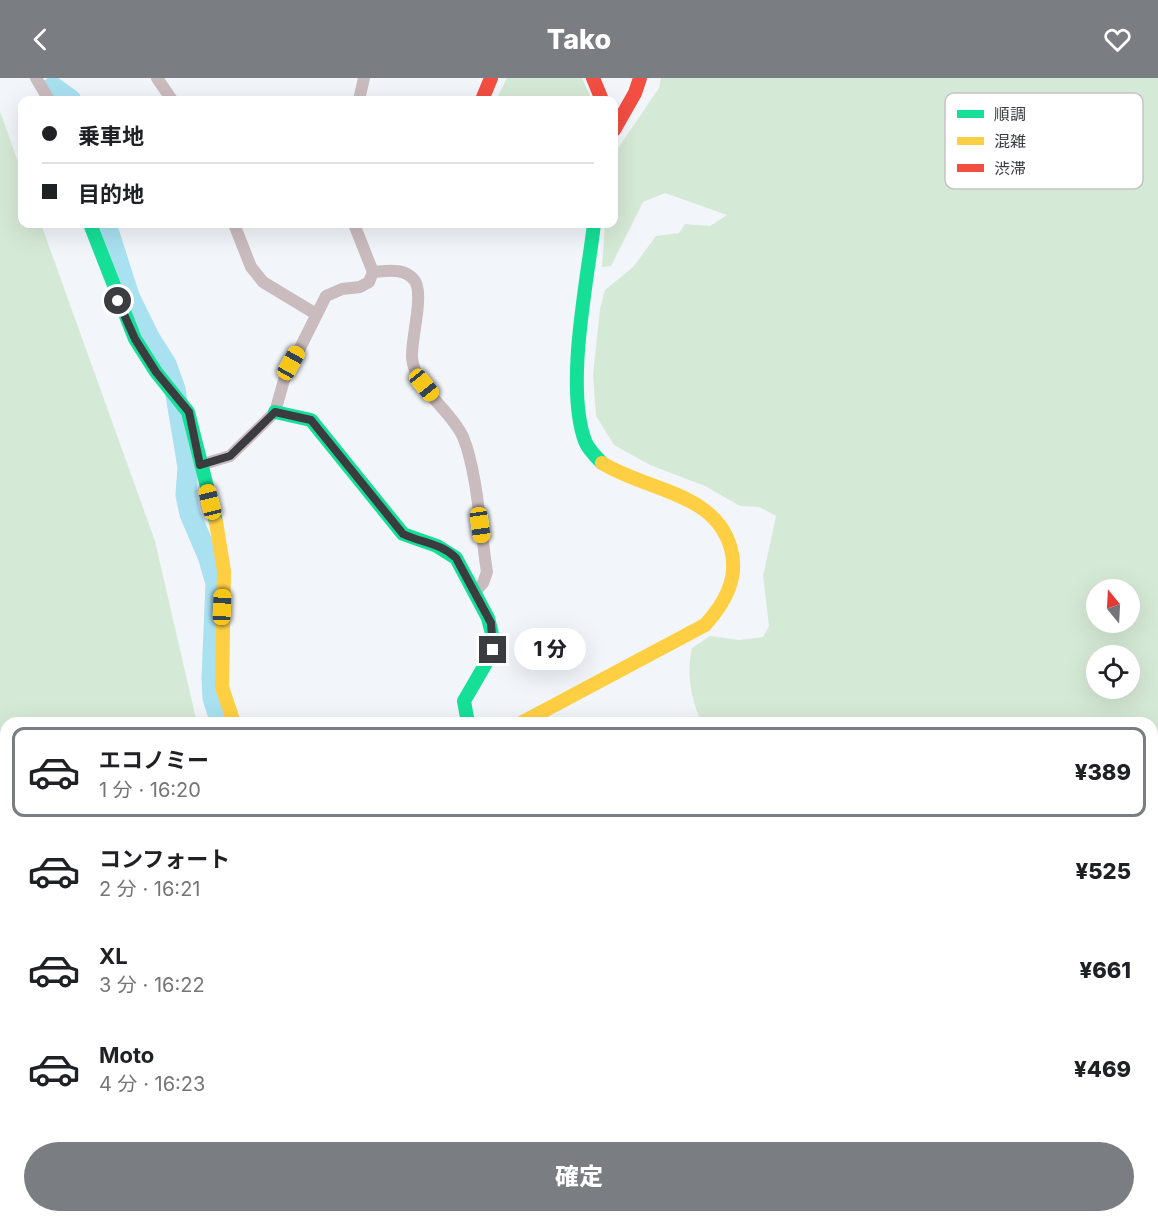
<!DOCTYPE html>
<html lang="ja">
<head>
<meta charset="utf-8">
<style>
  :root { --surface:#fff; --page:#f6f6f6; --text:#202124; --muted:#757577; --line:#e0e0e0; --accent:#7a7d81 }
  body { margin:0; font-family:Inter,"Noto Sans JP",sans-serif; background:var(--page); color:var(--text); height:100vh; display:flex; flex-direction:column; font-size:22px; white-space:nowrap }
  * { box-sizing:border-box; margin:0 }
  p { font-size:20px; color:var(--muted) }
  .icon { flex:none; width:33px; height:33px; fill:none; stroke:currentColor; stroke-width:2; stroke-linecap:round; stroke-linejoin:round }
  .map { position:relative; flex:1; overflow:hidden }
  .drawer { position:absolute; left:0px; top:639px; width:1158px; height:506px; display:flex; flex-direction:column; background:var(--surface); border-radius:18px 18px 0 0; box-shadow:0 6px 24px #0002 }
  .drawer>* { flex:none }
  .hud { position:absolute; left:18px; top:18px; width:600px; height:132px; border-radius:12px; box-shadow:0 6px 24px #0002; display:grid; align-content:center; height:132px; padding:0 24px; background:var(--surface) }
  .needle { width:39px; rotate:342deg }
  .controls { position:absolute; left:1086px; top:501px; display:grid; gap:12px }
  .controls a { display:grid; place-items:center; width:54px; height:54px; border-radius:50%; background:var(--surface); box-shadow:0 6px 24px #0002; font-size:30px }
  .end { position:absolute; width:27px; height:27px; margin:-14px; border:8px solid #3a3c40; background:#fff; box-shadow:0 0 0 3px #fff }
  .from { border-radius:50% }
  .bubble { position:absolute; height:42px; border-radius:21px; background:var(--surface); box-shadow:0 6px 24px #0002; font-size:20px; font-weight:800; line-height:42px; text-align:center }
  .car { position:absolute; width:18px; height:36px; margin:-18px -9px; border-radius:8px; box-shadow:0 0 4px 2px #0007; background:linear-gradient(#f5c518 24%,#345 0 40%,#f5c518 0 76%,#345 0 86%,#f5c518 0) }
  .hud b { display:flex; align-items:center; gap:21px; height:57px; font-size:22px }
  .hud b+b { border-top:2px solid var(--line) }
  .hud i { width:15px; height:15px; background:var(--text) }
  ul { padding:10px 0 0; list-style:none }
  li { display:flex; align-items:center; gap:18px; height:90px; margin:0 12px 9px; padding:0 12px; border:3px solid transparent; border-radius:12px }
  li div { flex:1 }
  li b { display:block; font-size:22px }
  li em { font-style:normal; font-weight:800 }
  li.current { border-color:var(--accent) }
  li>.icon { width:54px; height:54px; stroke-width:1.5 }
  .primary-button { display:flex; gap:12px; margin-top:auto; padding:12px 24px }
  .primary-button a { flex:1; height:69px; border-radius:36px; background:var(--accent); color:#fff; font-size:24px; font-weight:800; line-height:69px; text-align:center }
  header { display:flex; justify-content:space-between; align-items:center; height:78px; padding:0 24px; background:var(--accent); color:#fff; font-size:27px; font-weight:800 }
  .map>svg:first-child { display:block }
</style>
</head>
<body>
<header><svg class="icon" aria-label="back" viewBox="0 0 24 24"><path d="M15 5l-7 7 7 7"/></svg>Tako<svg class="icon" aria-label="heart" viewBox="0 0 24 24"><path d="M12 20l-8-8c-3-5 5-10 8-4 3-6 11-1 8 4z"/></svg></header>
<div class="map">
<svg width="1158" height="1144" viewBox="0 0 1158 1144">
  <rect width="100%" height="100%" fill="#f2f6fa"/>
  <path fill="#d5ead6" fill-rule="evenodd" d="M 507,0 L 582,0 L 592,22 L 496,22 Z
    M 661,0 L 1158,0 L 1158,962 L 1152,959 L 1152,645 L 701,645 C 691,618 686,598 692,570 L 710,558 L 739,562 L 763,559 L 769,548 L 763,498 L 776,438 L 759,429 L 740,428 L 705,408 L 650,387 L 614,367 L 596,338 L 593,297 L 600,231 L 605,212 L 633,189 L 656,158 L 679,155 L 685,146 L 710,148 L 727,137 L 665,115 L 643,124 L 611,188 L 602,189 L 605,146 L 614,146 L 614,76 L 659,10 ZM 1096,512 L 1130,512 L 1130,544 L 1096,544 ZM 1096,578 L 1130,578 L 1130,610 L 1096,610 Z
    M 0,33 L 22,95 L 22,146 L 41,146 L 155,463 L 197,645 L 6,645 L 6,681 L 0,663 Z
    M 876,1138 L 1128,1138 L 1128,1144 L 873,1144 Z"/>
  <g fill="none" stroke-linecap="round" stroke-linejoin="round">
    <path stroke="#a9e1f1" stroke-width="4" d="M 43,4 L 53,9 L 56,0"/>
    <path stroke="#a9e1f1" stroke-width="21" d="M 53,9 L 71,22
      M 106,146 L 129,218 L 149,259 L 166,286 L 175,311 L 188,389 L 186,417 L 190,436 L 208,478 L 216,505 L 212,600 L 213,620 L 221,645
      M 651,1138 L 654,1144"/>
    <path stroke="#cabbbf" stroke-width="12" d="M 36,0 L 49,22
      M 157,0 L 172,22
      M 359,22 L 364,0
      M 234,146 L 251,189 L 263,204 L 316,236
      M 373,194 C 387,193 405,189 415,203 C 424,218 411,260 412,280 C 415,311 451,332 463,359 C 477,392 481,457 487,494 L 483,505 L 474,515
      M 200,387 L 230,378 L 275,334 L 284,302 L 326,218 L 342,211 L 360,209 L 369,204 L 373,194 L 354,146
      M 0,680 L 6,687
      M 0,988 L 6,990
      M 114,1138 L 116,1144
      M 411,1138 L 412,1144
      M 697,1144 L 699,1138"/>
    <path stroke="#16e098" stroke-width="14" d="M 90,146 L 135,261 L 156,294 L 188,334 L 216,444
      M 594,146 C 587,205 565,308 585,363 C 588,371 596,379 602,385
      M 275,334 L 311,342 L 403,456 L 437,468 L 456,480 L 488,540 L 494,564 L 489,580 L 464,623 L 468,645"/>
    <path stroke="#ffcf43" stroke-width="14" d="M 216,444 L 224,493 L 222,609 L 234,645
      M 521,645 L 705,547 C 724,526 739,501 731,471 C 716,414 647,413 602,385
      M 272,1144 L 275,1138"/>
    <path stroke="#f24e42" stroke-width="14" d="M 593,0 L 602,22
      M 482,22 L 491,0
      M 614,52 L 635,15 L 640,0"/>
  </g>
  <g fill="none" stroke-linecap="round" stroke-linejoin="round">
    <path stroke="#3a3c40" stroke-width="8" d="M 118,223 L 135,261 L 156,294 L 189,334 L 200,387 L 230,378 L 275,334 L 311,342 L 403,456 C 422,465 441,465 456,480 L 491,545 L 493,572"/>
  </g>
  <rect x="945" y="15" width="198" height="96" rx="9" fill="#fff" stroke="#c4c4c6" stroke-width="1.5"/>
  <rect x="957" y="32" width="27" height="8" fill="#16e098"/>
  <rect x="957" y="59" width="27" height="8" fill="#ffcf43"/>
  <rect x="957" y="86" width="27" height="8" fill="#f24e42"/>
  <g font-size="16" fill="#3a3c40">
    <text x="994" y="42">順調</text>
    <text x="994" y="69">混雑</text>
    <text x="994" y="96">渋滞</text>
  </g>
</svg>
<div class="controls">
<a><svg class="needle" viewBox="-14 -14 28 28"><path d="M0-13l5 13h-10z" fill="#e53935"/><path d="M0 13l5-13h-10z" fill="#757577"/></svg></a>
<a><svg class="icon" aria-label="locate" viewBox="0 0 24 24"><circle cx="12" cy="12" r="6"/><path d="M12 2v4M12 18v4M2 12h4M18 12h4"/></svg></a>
</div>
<i class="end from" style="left:118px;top:223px"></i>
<i class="end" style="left:493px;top:572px"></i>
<div class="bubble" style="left:514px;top:550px;width:72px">1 分</div>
<i class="car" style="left:291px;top:285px;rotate:29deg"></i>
<i class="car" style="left:424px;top:307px;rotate:141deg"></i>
<i class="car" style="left:210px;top:424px;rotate:346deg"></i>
<i class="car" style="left:480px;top:447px;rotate:172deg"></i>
<i class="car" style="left:222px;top:529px;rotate:2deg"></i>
<div class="hud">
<b><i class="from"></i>乗車地</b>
<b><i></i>目的地</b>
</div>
<section class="drawer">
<ul>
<li class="current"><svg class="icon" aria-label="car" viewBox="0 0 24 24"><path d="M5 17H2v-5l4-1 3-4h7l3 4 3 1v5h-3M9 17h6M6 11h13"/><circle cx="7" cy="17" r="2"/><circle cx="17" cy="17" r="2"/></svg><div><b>エコノミー</b><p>1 分 · 16:20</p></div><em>¥389</em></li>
<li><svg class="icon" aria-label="car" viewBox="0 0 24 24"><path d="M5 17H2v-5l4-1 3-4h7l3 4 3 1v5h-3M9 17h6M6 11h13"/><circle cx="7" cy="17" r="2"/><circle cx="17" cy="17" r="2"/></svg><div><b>コンフォート</b><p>2 分 · 16:21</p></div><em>¥525</em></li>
<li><svg class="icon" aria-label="car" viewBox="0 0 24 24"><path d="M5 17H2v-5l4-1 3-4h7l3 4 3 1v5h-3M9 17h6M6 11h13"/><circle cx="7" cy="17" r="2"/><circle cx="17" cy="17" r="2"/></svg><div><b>XL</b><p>3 分 · 16:22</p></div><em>¥661</em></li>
<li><svg class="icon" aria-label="car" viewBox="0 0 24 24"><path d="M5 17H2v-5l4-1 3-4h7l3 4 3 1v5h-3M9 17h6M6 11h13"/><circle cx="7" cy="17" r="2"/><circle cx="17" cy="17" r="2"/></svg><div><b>Moto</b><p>4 分 · 16:23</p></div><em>¥469</em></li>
</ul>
<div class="primary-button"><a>確定</a></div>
</section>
</div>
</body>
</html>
